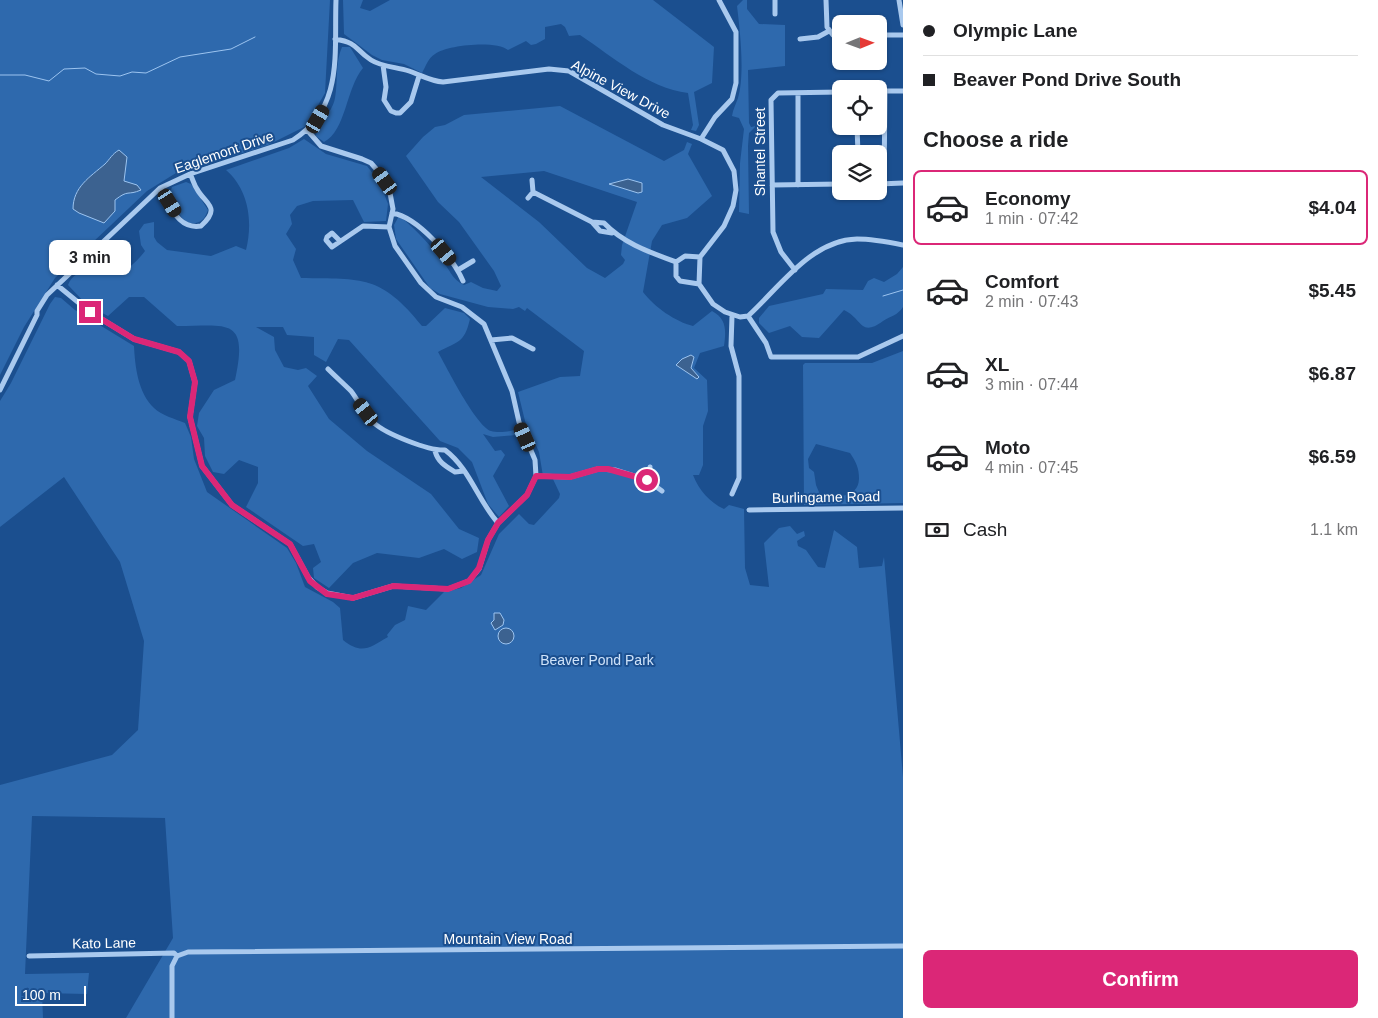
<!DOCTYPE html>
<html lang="en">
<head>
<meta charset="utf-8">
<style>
  :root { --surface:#fff; --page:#f6f6f6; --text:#202124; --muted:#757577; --line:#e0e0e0; --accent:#db2777 }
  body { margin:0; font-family:Arial,sans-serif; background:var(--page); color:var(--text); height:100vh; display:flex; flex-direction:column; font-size:19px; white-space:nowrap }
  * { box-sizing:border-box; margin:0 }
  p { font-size:16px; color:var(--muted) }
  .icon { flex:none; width:28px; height:28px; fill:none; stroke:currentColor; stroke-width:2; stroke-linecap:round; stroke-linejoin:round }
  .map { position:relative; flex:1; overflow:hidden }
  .sheet { display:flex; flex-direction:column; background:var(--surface); width:475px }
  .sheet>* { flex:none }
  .top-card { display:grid; align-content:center; height:110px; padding:0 20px; background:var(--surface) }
  .needle { width:32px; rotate:89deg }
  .controls { position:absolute; left:832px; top:15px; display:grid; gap:10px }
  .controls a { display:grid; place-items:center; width:55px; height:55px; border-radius:8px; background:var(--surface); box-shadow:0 1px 4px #0004; font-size:25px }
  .scale { position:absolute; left:15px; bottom:12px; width:71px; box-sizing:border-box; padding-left:5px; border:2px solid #fff; border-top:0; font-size:14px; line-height:18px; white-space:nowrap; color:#fff; -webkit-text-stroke:4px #1b4f8f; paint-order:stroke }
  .end { position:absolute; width:22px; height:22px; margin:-11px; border:6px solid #db2777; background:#fff; box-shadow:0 0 0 2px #fff }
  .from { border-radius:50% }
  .bubble { position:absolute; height:35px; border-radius:8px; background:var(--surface); box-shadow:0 1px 4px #0004; font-size:16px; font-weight:600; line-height:35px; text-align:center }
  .car { position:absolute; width:15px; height:30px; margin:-15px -8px; border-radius:6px; box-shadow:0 0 4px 1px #0007; background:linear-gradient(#222 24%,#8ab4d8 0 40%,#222 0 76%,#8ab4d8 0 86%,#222 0) }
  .top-card b { display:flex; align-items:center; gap:18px; height:48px; font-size:19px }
  .top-card b+b { border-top:1px solid var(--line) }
  .top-card i { width:12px; height:12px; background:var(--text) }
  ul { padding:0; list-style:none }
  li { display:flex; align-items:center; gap:15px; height:75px; margin:0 10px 8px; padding:0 10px; border:2px solid transparent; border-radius:8px }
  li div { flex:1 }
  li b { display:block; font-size:19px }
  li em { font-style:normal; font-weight:600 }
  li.on { border-color:var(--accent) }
  li>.icon { width:45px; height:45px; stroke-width:1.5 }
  h2 { padding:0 20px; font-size:22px; line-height:60px }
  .pay { display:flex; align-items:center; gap:12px; height:55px; padding:0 20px; font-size:19px }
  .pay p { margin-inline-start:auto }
  .cta { display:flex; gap:10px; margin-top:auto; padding:10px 20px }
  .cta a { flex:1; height:58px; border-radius:8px; background:var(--accent); color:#fff; font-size:20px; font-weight:600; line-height:58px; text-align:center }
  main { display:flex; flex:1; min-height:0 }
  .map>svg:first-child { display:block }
</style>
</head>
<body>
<main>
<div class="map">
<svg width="903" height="1018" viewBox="0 0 903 1018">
  <rect width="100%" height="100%" fill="#1b4f8f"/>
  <path fill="#2e69ad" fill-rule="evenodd" d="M 0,0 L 330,0 L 325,93 L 306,126 L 268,145 L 176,173 L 147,191 L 55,278 L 24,327 L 0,375 Z
    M 343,0 L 363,0 L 360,8 L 370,11 L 390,0 L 653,0 L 714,47 L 712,83 L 694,92 L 699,125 L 696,131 L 691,130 L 693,125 L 688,93 C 648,88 613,57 580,35 L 569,36 L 565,27 L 561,24 L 545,27 L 545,39 L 536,44 L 531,45 L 526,41 L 508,50 C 496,40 447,45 435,54 C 428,58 426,66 422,73 L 404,64 L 382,60 L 372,55 L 344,34 Z
    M 743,0 L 747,0 L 747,9 L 759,24 L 785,25 L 785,66 L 748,70 L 749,123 L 751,127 L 756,126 L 749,133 L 748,146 L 749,214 L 739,212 L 740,163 L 744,129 L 739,118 L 732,116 C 733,109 736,104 738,98 C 745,74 740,31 737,6 Z
    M 342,47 L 350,47 L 363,68 C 346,88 346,131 324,142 L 316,136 C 318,122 332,114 335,98 C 338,81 335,63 342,47 Z
    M 560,106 L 664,161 L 684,150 L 687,142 L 692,144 L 688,154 L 712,196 L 687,218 L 662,225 L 652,241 L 643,292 C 654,307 676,322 693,326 L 712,311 C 727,319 726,331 724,346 L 700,353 L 694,368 L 707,380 L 708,411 L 703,426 L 703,465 L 699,475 L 693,475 C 699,490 709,502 724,509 L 729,505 L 744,509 L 745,568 L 750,585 L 769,587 L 764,543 L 779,528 L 790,526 L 797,534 L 804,531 L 805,536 L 797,541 L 798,546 L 806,550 L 818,567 L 825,568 L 834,530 L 857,547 L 859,568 L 882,566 L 884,557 L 903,777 L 903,1018 L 126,1018 L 173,938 L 165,818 L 32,816 L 25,974 L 89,973 L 87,994 L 42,993 L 43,1018 L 0,1018 L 0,785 L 112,755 L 138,730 L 144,641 L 120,562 L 64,477 L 0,527 L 0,401 L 11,383 L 50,304 L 55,297 L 61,298 L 75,310 L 134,346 C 135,366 138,393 154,408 C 161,415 175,419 185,423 L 191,437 L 194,459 L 207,492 L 287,548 L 296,563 L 305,587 L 333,602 L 340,608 L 343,640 C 362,655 369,648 388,637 L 387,635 L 395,625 L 405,620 L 408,606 L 426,610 L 444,592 L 461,588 L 481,575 L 499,534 L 519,514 L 529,524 L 534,525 L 559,498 L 560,494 L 552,477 L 543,476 L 539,452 L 525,421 L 518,392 L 560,377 L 580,376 L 584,351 L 527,308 L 525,311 L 519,307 L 513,309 L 488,307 L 440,294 L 430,288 L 396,239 L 394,225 L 399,216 C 415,228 428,243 441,259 C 449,268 452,280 464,285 L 471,282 L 483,288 L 497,291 L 501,286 L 494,271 L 459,222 L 438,202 L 406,156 L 423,137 L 435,127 L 445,125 L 464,115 ZM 544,171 L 637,202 L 622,245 L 621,255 L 625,260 L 623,264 L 605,278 L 587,268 L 539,222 L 481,177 Z
    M 304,139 L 326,154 L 367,166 L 380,183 L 388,204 L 386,221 L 364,222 L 353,200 L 313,201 L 297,206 L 290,215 L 292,224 L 286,234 L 296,249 L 293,260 L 301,278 C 363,279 381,275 422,326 L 426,326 L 445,308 L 464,313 L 470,319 C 464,344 458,341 438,352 C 447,368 476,426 491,431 C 497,433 508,432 514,430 L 516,435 L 493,437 L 483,434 L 495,451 L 501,450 L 505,455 L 493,476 L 509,506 L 499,517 L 488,504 L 472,462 L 458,448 L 440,441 L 349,340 L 338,339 L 326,362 L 314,355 L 314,337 L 287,335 L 283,327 L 256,327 L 274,337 L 275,350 L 284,367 L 298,370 L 306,368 L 317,376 L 308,386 L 329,419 L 367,451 L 431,494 L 459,529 L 479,538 L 477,552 L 462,559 L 444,549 L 419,558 L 377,553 L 353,563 L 329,588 L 314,578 L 313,568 L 321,562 L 314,544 L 303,546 L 246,507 L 258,483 L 258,467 L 239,460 L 224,474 L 213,472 L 205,456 L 204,438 L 197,426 L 199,413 L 214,390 L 235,380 C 249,316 227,326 177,326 L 144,297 L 129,297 L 108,316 L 87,305 L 68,285 C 77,262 101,278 117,273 C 129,270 138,260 145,251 L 141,245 L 139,231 L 144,224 L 154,222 L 154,237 L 157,242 L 167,250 L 211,256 L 236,246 L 246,250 C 253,222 249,190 226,170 L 289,148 Z
    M 186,182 L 191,184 L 208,210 C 206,215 204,220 199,222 C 183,229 176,207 169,196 L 172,187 Z
    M 903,267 L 903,307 C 898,315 891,316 883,321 C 860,338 862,318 844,310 L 819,338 L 802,337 L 790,326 L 769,333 L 759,323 L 759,318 L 769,306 L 823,294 L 826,289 L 863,290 L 868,281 L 874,278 L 884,282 L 897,274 Z
    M 903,351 L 903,503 L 804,505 L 803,365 L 805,363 L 872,363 ZM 816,444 L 850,453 C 856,462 859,468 859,479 C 858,499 836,496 821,497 L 816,485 L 814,472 L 809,468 L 808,459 Z"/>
  <path fill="#3c6290" stroke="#9cc4f0" d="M 119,150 L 127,157 L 124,181 L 137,185 L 141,190 C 127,196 129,189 115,200 L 115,211 L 104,223 L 79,213 L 73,209 C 73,187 90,177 105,164 C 110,159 112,154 119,150 Z
    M 628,179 L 642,183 L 642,192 L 638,193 L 609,184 Z
    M 691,355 L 694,357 L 691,368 L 699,377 L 697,379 L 676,365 L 682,359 Z
    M 494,613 L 500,613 L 504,620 L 503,625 L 495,630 L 491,623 L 494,620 Z
    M498 636a8 8 0 1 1 16 0a8 8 0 1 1-16 0Z"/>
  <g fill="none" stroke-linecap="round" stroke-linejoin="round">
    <path stroke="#9cc4f0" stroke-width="1" d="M 0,75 L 25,75 L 49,81 L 64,69 L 85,68 L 96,74 L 120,76 L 132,72 L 146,73 L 180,57 L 231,49 L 255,37
      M 883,296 L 903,290"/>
    <path stroke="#a9c9ee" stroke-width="5" d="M 775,0 L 775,14
      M 826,0 L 827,27 L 833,35 L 841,36
      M 899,0 L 903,25
      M 879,35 L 903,35
      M 335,39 C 359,43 354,49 371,60 C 382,67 397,67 409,71 C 421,75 430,81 443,82 L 549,69 L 569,71 L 663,125 L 701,139 L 723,150 L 734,171 L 736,190 L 733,206 L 724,226 L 700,257 L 699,284 L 713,304 L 725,312 L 740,317 L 748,316 C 779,288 811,240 857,239 C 872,239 888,242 903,245
      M 800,39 L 818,37 L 829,31
      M 383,65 L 386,87 L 384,100 L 391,111 L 396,113 L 400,113 L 411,102 L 419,76
      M 879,91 L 903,91
      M 798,93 L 798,185
      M 857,126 L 858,154
      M 701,139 L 715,117 L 732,99 L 736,83 L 736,32 L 719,0
      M 532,180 L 533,192 L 592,222 L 600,231 L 612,233
      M 879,184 L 903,183
      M 884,184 L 885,91
      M 772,185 L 841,184
      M 160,188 C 171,205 177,230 201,226 C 222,207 205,204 197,189 C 194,185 193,179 190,174
      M 528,198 L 533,192
      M 392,213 C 418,217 453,258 463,281
      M 592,222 L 604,223 C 623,243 649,252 676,262
      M 339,240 L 332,233 L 327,237 L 326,240 L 332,247 L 363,226 L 389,227
      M 458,270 L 473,261
      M 795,270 L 781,252 L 773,232 L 771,100 L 778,93 L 841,92
      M 699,284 L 680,281 L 676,276 L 676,262 L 685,256 L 700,257
      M 57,285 L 90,312 L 134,339 L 179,352 L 189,361 L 195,382 L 190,417 L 202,466 L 232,505 L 290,544 L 308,577 L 317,587 L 327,593 L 353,598 L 393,586 L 448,589 L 469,581 L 479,569 L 488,540 L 498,523 L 527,495 L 536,476 L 535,460 L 519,422 L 512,391 L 484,324 L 462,307 L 436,297 L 421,283 L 395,246 L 389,227 L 393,209 L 390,193 L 378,171 L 371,163 L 362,159 L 321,146 L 308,131
      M 732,316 L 731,346 L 739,376 L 739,478 L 732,494
      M 748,316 L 766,343 L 771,357 L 858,357 L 903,336
      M 491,340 L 512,338 L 533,349
      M 328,369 C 336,377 344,384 351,391 C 359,401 364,415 374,423 C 386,434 429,451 445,450 C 470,469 477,499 498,523
      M 0,390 L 37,315 L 37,311 L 47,295 L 160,188 L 190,174 L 293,140 C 344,108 334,53 336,0
      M 435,451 C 438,462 445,466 455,472 L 464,471
      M 536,476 L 570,477 L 598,469 L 615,470 L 647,480 L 662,491
      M 647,480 L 650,467
      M 749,510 L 903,508
      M 29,956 L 174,953 L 177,956
      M 172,1018 L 172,966 L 177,956 L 188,952 L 903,946"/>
  </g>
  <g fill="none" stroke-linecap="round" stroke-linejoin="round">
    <path stroke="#db2777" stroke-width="6" d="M 90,312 L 134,339 L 179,352 L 189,361 L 195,382 L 190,417 L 202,466 L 232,505 L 290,544 L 310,581 L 327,594 L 353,598 L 393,586 L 448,589 L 469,581 L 479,568 L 488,540 L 498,523 L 527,495 L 536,476 L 570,477 L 598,469 L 608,469 L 647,480"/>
  </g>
  <g text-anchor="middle" stroke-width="4" stroke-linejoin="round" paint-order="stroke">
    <g font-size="14" fill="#fff" stroke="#1b4f8f">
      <text transform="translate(621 89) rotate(28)" y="5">Alpine View Drive</text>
      <text transform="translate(224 152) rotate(-19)" y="5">Eaglemont Drive</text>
      <text transform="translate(760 152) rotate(-90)" y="5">Shantel Street</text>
      <text transform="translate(826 497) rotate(-1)" y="5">Burlingame Road</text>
      <text x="508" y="944">Mountain View Road</text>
      <text transform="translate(104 943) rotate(-1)" y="5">Kato Lane</text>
    </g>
    <g font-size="14" fill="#cfe3fa" stroke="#1b4f8f">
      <text x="597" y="665">Beaver Pond Park</text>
    </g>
  </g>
</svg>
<div class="controls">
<a><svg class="needle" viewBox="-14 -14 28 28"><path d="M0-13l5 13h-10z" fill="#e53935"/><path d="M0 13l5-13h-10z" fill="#757577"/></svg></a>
<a><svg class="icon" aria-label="locate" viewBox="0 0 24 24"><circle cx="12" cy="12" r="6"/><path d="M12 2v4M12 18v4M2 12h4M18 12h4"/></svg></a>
<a><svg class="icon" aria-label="layers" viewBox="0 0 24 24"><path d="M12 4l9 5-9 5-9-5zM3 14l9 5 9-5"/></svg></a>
</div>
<div class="scale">100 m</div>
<i class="end from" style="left:647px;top:480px"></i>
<i class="end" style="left:90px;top:312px"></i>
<div class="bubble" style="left:49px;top:240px;width:82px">3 min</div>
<i class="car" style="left:318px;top:119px;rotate:30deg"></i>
<i class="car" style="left:385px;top:181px;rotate:324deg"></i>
<i class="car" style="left:170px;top:203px;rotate:148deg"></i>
<i class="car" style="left:444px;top:252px;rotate:140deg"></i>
<i class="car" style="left:366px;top:412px;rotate:323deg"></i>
<i class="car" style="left:525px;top:437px;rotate:336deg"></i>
</div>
<section class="sheet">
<div class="top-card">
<b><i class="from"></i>Olympic Lane</b>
<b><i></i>Beaver Pond Drive South</b>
</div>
<h2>Choose a ride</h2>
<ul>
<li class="on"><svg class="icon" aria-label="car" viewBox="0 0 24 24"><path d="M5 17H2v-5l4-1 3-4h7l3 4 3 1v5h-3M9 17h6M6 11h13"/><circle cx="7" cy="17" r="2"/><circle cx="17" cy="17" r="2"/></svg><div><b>Economy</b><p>1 min · 07:42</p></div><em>$4.04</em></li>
<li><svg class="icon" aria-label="car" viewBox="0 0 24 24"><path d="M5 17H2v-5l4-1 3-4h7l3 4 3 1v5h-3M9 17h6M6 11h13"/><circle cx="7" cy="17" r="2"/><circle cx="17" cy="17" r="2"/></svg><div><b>Comfort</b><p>2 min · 07:43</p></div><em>$5.45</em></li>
<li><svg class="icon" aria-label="car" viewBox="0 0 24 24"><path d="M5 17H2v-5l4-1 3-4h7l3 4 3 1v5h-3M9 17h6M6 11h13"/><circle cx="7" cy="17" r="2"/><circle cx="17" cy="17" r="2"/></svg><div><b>XL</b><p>3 min · 07:44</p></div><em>$6.87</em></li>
<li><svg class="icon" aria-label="car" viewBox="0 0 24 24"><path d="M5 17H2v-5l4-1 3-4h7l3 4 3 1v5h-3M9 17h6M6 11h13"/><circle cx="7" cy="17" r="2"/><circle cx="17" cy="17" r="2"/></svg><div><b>Moto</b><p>4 min · 07:45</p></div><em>$6.59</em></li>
</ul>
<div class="pay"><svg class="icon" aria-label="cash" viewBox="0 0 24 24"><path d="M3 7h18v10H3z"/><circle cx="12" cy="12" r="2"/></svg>Cash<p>1.1 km</p></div>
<div class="cta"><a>Confirm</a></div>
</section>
</main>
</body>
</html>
